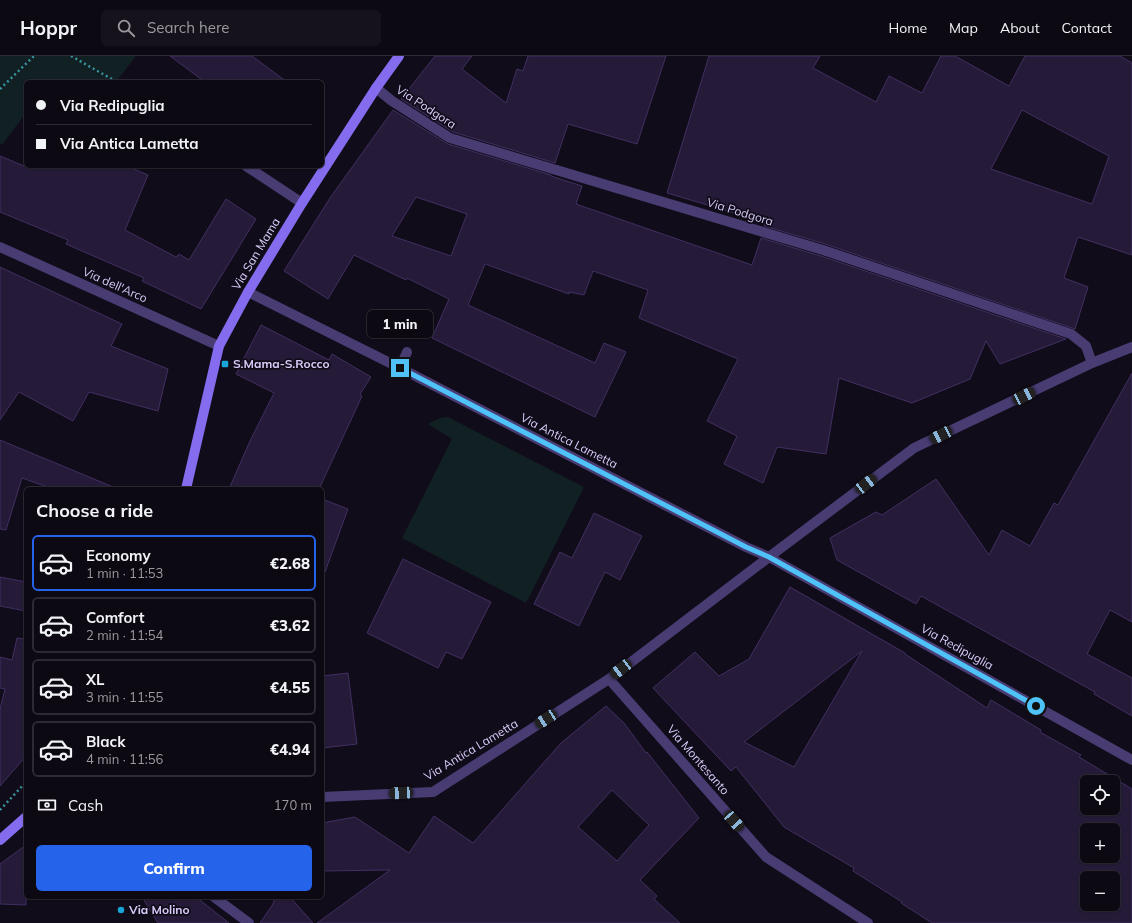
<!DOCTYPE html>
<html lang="en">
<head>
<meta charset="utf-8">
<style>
  :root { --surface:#0d0913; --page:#16121c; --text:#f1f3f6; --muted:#9a9aa0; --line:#2d2a33; --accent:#2563eb }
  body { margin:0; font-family:Mulish,sans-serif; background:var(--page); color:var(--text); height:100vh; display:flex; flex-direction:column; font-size:15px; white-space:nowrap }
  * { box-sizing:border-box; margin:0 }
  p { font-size:13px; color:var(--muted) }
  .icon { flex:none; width:22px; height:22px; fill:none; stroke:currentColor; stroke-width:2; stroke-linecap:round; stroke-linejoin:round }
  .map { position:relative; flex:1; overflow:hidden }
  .sheet { position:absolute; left:24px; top:431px; width:300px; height:412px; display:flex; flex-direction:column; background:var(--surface); border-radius:6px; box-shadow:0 1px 3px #0004,0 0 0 1px var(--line) }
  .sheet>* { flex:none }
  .guide { position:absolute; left:24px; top:24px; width:300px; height:88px; border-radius:6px; box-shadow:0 1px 3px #0004,0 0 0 1px var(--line); display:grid; align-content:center; height:88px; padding:0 12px; background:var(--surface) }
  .buttons { position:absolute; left:1080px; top:719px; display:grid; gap:8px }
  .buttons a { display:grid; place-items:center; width:40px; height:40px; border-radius:6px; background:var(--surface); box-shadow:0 1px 3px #0004,0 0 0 1px var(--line); font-size:20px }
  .end { position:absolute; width:18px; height:18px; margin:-9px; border:5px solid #4fc3f7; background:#111; box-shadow:0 0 0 2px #111 }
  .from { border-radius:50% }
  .bubble { position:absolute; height:28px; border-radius:6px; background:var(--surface); box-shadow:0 1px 3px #0004,0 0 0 1px var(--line); font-size:13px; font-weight:800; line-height:28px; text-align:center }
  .car { position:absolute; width:12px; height:24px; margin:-12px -6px; border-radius:5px; box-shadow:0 0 3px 1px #0007; background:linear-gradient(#222 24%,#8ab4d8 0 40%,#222 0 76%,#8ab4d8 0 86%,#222 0) }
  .guide b { display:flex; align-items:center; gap:14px; height:38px; font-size:15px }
  .guide b+b { border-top:1px solid var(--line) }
  .guide i { width:10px; height:10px; background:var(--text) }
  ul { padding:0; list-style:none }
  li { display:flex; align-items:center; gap:12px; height:56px; margin:0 8px 6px; padding:0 4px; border:2px solid var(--line); border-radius:6px }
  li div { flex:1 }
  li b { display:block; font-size:15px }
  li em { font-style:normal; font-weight:800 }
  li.selected { border-color:var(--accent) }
  li>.icon { width:36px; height:36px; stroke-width:1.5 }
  h2 { padding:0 12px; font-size:18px; line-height:48px }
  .pay { display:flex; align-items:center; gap:10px; height:44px; padding:0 12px; font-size:15px }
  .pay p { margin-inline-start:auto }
  .button { display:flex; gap:8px; margin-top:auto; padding:8px 12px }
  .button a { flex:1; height:46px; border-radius:6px; background:var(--accent); color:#fff; font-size:16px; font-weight:800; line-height:46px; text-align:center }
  header { display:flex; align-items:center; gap:24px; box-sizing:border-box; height:56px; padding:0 20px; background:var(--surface); border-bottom:1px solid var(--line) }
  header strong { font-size:19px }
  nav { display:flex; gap:22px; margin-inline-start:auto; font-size:14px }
  .search { width:280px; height:36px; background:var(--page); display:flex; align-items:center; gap:10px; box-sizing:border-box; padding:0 14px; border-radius:6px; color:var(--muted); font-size:15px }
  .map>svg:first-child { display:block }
</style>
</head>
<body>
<header>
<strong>Hoppr</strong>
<div class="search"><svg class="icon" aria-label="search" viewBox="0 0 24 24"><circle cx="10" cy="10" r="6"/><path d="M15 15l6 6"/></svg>Search here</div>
<nav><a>Home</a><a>Map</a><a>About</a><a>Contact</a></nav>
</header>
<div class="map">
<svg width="1132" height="867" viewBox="0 0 1132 867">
  <rect width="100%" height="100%" fill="#110c19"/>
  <path fill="#102023" d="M 0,0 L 136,0 L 116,26 L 26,26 L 26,57 L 2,89 L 0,87 Z
    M 448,361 L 584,431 L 526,547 L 402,482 L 452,383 L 428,368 L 440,362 Z"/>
  <path fill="#251b38" stroke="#412f62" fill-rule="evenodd" d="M 170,0 L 252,0 L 287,26 L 205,26 Z
    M 435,0 L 472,0 L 462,13 L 506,47 L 517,13 L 523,15 L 528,0 L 666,0 L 637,88 L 568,68 L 555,107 L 453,76 L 401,43 Z
    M 709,0 L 820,0 L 813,12 L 876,46 L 889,20 L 922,37 L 941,0 L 955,0 L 1009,30 L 1025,0 L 1120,0 L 1132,7 L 1132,199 L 1078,181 L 1064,222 L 1088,231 L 1075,273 L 825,188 L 764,170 L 765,166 L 667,137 ZM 1022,54 L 1109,100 L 1092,148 L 991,113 Z
    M 393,54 L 448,88 L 551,119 L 551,120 L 582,130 L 576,148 L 752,209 L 761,182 L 821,200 L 1066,283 L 1000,308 L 986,285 L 970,323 L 912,347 L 839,322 L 826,398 L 777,391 L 763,427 L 724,408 L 737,380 L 707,365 L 738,303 L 639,262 L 648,234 L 593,215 L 584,239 L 569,236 L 569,238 L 485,208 L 468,249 L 595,307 L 604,287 L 626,296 L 595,361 L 432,282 L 449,243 L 407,222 L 406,224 L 354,199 L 328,243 L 284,215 L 330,142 ZM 416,141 L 467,158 L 451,200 L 392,180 Z
    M 0,100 L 24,110 L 127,110 L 148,119 L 125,174 L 176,201 L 179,198 L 189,204 L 226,143 L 256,163 L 201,253 L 142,225 L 144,222 L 66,188 L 68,184 L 0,156 Z
    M 0,211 L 122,268 L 111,290 L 168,313 L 158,355 L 89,336 L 73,365 L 19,336 L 0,364 Z
    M 261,269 L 329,304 L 332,298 L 371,321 L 360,338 L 362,340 L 319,433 L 229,433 L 250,385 L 274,337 L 236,318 Z
    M 1132,317 L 1132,566 L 1110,554 L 1087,598 L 1132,622 L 1132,660 L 1094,638 L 1095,636 L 921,540 L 916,548 L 837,504 L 830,482 L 876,456 L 882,459 L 936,423 L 989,499 L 1002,474 L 1030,490 L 1054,447 L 1058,449 Z
    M 0,384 L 118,433 L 53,433 L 22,422 L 6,474 L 0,473 Z
    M 322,443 L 348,453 L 325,516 L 322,515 Z
    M 594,457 L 642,480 L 620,524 L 605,516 L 579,570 L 534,548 L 560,496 L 572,502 Z
    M 403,503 L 491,546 L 462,603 L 446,596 L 438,612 L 367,577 Z
    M 0,521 L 26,526 L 26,555 L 0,550 Z
    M 790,531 L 905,597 L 905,598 L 987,652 L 991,644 L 1041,674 L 1040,676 L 1081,699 L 1079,701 L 1132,733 L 1132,867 L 932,867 L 901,847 L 902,846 L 853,815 L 854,812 L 784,771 L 736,711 L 731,715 L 653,632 L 695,596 L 719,620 L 749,603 ZM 862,595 L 794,711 L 744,686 ZM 1087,726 L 1113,726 L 1113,752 L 1087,752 ZM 1087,774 L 1113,774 L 1113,800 L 1087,800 ZM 1087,822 L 1113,822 L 1113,848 L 1087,848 Z
    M 17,582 L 26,583 L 26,700 L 0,730 L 0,653 L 5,633 L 0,632 L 0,601 L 12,604 Z
    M 348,617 L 357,688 L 322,692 L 322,620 Z
    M 606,650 L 624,667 L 646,697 L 647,696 L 699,762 L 640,824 L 657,840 L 654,843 L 680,867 L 317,867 L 390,814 L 322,815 L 322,767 L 355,761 L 409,797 L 434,760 L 473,787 L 561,687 ZM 612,734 L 649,769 L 617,805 L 578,771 Z
    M 26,789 L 26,849 L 0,848 L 0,808 Z
    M 142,841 L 196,841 L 229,867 L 158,867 Z
    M 275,841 L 290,841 L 313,867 L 260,867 L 273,848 Z"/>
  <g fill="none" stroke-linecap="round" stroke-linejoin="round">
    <path stroke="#39949f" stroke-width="2.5" stroke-dasharray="2 3" stroke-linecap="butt" d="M 71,0 L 117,26
      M 0,33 L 34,0
      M 0,754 L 26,726"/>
    <path stroke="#483c73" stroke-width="10" d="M 376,32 L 392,45 L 450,82 L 823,194 L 1071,278 L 1086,290 L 1092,307
      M 246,110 L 302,147
      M 0,191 L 219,290
      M 248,236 L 400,312 L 407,296
      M 400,312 L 746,491 L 769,501 L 914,392 L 1092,307 L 1132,291
      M 609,623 L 766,801 L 868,867
      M 322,741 L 433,736 L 609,623 L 769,501 L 1132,704
      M 214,841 L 249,867"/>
    <path stroke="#856cee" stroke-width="10" d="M 186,433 L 219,290 L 248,236 L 302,147 L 376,32 L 399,0
      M 0,784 L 26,761"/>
  </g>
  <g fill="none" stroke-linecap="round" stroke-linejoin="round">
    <path stroke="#4fc3f7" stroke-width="5" d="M 400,312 L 746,491 L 769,501 L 1036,650"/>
  </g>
  <g fill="#18a5d7" stroke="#110c19" stroke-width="1.5">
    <rect x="221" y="304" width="8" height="8" rx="2"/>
    <circle cx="121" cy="854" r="4"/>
  </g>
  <g text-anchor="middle" stroke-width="3.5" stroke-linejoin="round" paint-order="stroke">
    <g font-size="12" fill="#d8cbf9" stroke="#110c19">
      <text transform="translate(426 51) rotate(33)" y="4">Via Podgora</text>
      <text transform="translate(740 156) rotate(17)" y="4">Via Podgora</text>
      <text transform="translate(256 198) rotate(-59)" y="4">Via San Mama</text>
      <text transform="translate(115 229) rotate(24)" y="4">Via dell'Arco</text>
      <text transform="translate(569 385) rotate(27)" y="4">Via Antica Lametta</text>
      <text transform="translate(957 591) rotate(29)" y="4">Via Redipuglia</text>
      <text transform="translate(471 694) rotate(-31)" y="4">Via Antica Lametta</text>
      <text transform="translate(698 704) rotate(49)" y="4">Via Montesanto</text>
    </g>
    <g font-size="12" font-weight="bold" fill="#d8cbf9" stroke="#110c19" text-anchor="start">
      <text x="233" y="312">S.Mama-S.Rocco</text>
      <text x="129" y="858">Via Molino</text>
    </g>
  </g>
</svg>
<div class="buttons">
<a><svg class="icon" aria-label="locate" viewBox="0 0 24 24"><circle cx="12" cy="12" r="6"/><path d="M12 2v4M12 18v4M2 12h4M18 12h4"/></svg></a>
<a>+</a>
<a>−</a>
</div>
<i class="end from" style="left:1036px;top:650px"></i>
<i class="end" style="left:400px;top:312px"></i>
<div class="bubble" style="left:367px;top:254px;width:66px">1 min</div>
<i class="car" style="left:1024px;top:340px;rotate:64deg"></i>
<i class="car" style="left:941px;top:379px;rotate:244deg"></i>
<i class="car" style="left:866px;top:428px;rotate:53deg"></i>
<i class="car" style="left:621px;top:613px;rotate:233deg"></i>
<i class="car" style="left:546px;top:663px;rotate:237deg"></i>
<i class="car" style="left:401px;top:737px;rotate:267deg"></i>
<i class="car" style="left:734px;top:765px;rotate:138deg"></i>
<div class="guide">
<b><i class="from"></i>Via Redipuglia</b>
<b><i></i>Via Antica Lametta</b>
</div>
<section class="sheet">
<h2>Choose a ride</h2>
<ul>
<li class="selected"><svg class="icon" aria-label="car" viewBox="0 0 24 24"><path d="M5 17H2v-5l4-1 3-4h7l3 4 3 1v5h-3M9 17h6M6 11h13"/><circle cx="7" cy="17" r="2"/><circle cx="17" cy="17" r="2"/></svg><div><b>Economy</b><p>1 min · 11:53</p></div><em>€2.68</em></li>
<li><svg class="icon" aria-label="car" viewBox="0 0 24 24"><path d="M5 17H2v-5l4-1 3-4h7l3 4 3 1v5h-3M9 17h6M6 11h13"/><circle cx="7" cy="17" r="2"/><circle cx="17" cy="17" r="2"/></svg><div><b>Comfort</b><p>2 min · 11:54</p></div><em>€3.62</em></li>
<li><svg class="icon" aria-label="car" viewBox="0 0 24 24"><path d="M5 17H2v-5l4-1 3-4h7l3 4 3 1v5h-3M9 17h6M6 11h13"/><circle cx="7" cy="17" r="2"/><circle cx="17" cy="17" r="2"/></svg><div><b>XL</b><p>3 min · 11:55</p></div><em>€4.55</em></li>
<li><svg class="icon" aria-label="car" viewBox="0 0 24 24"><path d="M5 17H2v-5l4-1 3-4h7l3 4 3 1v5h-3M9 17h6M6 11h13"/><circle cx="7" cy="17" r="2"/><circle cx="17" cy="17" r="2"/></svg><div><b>Black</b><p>4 min · 11:56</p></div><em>€4.94</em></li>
</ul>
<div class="pay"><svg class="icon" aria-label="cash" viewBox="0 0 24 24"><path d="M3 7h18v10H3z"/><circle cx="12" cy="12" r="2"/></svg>Cash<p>170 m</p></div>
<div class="button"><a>Confirm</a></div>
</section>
</div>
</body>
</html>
